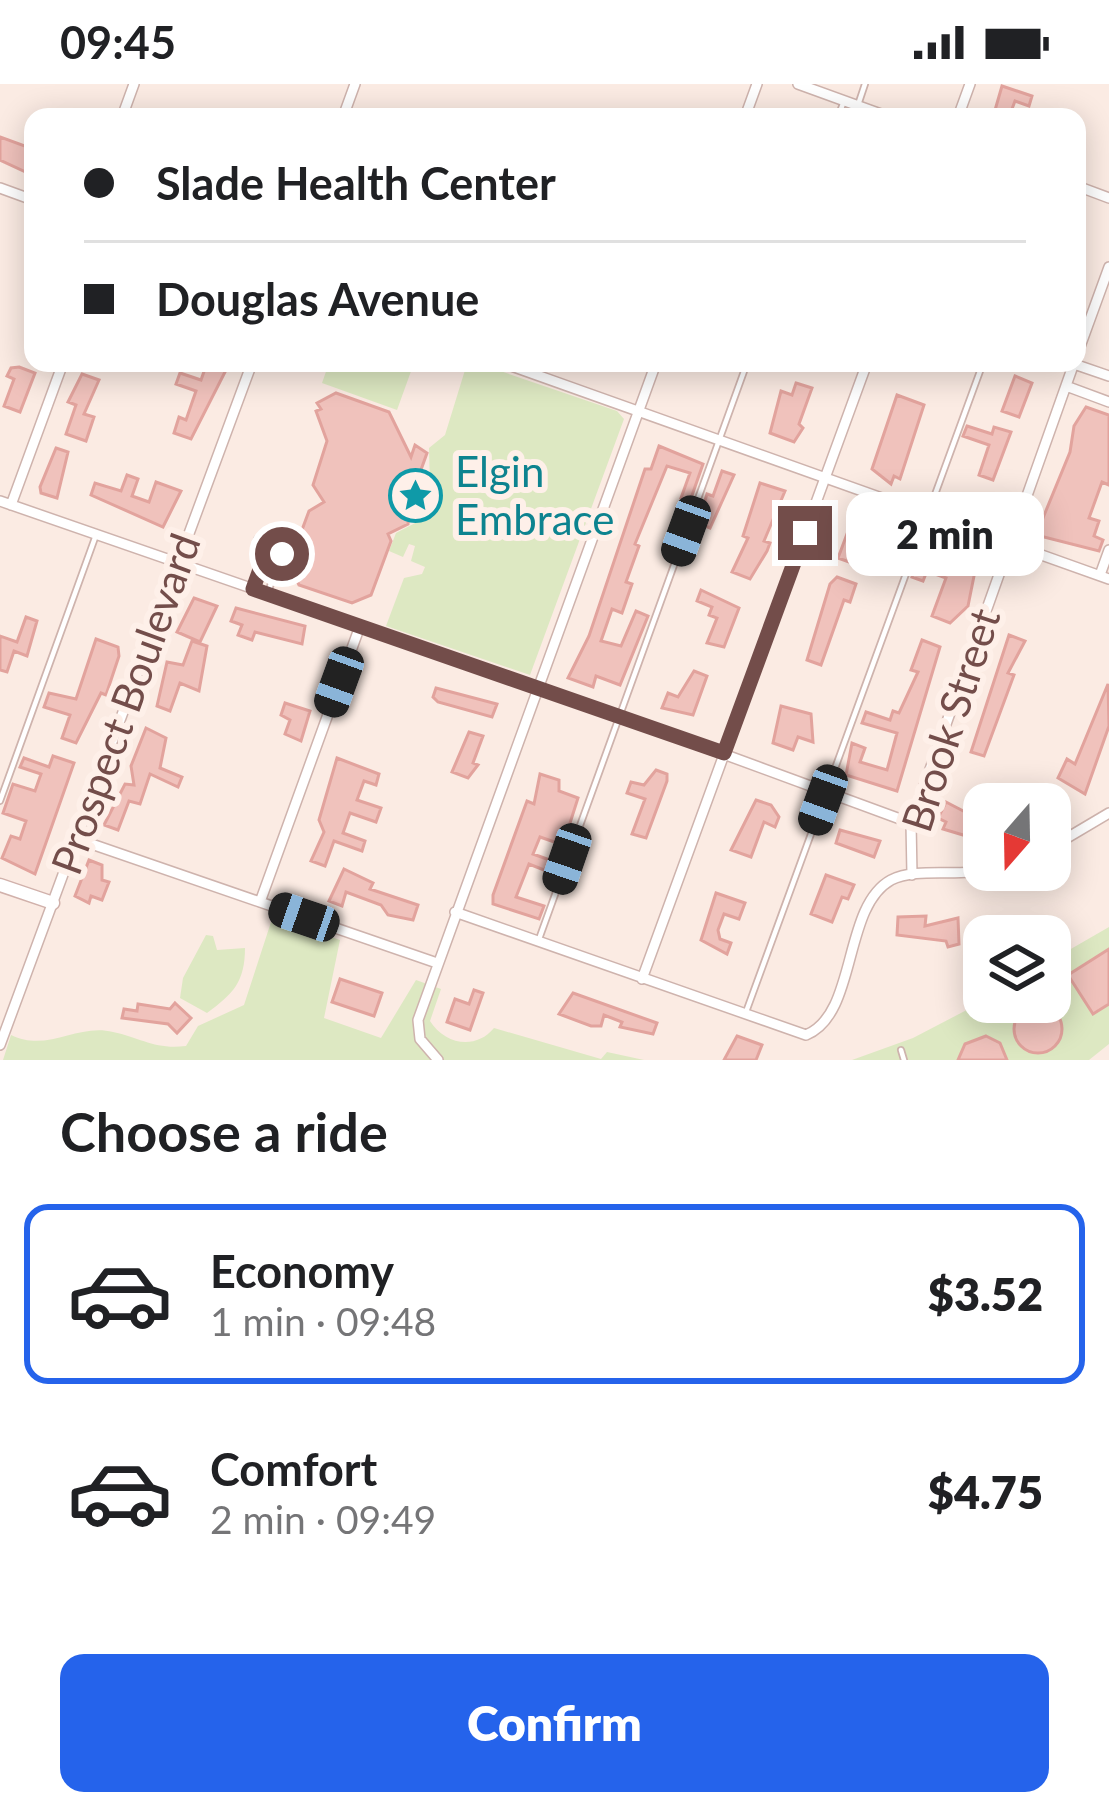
<!DOCTYPE html>
<html lang="en">
<head>
<meta charset="utf-8">
<style>
  :root { --surface:#fff; --page:#f6f6f6; --text:#202124; --muted:#757577; --line:#e0e0e0; --accent:#2563eb }
  body { margin:0; font-family:Lato,sans-serif; background:var(--page); color:var(--text); height:100vh; display:flex; flex-direction:column; font-size:45px; white-space:nowrap }
  * { box-sizing:border-box; margin:0 }
  p { font-size:39px; color:var(--muted) }
  .icon { flex:none; width:66px; height:66px; fill:none; stroke:currentColor; stroke-width:2; stroke-linecap:round; stroke-linejoin:round }
  .map { position:relative; height:976px; overflow:hidden }
  .panel { display:flex; flex-direction:column; background:var(--surface); flex:1 }
  .panel>* { flex:none }
  .banner { position:absolute; left:24px; top:24px; width:1062px; height:264px; border-radius:24px; box-shadow:0 6px 30px #0003; display:grid; align-content:center; height:264px; padding:0 60px; background:var(--surface) }
  .needle { width:78px; rotate:200deg }
  .fabs { position:absolute; left:963px; top:699px; display:grid; gap:24px }
  .fabs a { display:grid; place-items:center; width:108px; height:108px; border-radius:24px; background:var(--surface); box-shadow:0 6px 30px #0003; font-size:60px }
  .end { position:absolute; width:54px; height:54px; margin:-27px; border:15px solid #734d4a; background:#fff; box-shadow:0 0 0 6px #fff }
  .from { border-radius:50% }
  .bubble { position:absolute; height:84px; border-radius:24px; background:var(--surface); box-shadow:0 6px 30px #0003; font-size:39px; font-weight:800; line-height:84px; text-align:center }
  .car { position:absolute; width:36px; height:72px; margin:-36px -18px; border-radius:15px; box-shadow:0 0 9px 3px #0007; background:linear-gradient(#222 24%,#8ab4d8 0 40%,#222 0 76%,#8ab4d8 0 86%,#222 0) }
  .banner b { display:flex; align-items:center; gap:42px; height:114px; font-size:45px }
  .banner b+b { border-top:3px solid var(--line) }
  .banner i { width:30px; height:30px; background:var(--text) }
  ul { padding:0; list-style:none }
  li { display:flex; align-items:center; gap:36px; height:180px; margin:0 24px 18px; padding:0 36px; border:6px solid transparent; border-radius:24px }
  li div { flex:1 }
  li b { display:block; font-size:45px }
  li em { font-style:normal; font-weight:800 }
  li.active { border-color:var(--accent) }
  li>.icon { width:108px; height:108px; stroke-width:1.5 }
  h2 { padding:0 60px; font-size:54px; line-height:144px }
  .cta { display:flex; gap:24px; margin-top:auto; padding:24px 60px }
  .cta a { flex:1; height:138px; border-radius:24px; background:var(--accent); color:#fff; font-size:48px; font-weight:800; line-height:138px; text-align:center }
  .status { display:flex; justify-content:space-between; align-items:center; height:84px; padding:0 60px; background:var(--surface); direction:ltr }
  .status svg { height:33px; fill:currentColor }
  .map>svg:first-child { display:block }
</style>
</head>
<body>
<div class="status"><b>09:45</b><svg viewBox="0 0 49 12"><path d="M0 12V9h3v3zM5 12V6h3v6zM10 12V3h3v9zM15 12V0h3v12zM26 1h20v11H26zM47 4h2v5h-2z"/></svg></div>
<div class="map">
<svg width="1109" height="976" viewBox="0 0 1109 976">
  <rect width="100%" height="100%" fill="#fbebe3"/>
  <path fill="#dde8c2" d="M 329,279 L 414,279 L 397,326 L 322,299 Z
    M 477,279 L 617,327 L 624,335 L 530,591 L 386,542 L 404,494 L 422,490 L 425,483 L 411,477 L 415,462 L 409,460 L 403,473 L 389,467 L 396,449 L 419,437 L 413,427 L 430,402 L 429,364 L 445,351 L 465,286 Z
    M 273,832 L 340,856 L 324,934 L 381,954 L 416,896 L 441,905 L 430,937 C 445,961 476,966 494,944 L 601,975 L 607,968 L 644,976 L 3,976 L 11,951 C 48,969 77,939 113,948 C 141,954 156,966 186,962 L 198,942 L 244,921 Z
    M 1109,843 L 1109,960 L 1089,976 L 852,976 L 913,954 L 984,917 L 1050,918 L 1050,877 Z
    M 206,851 L 213,852 L 217,866 L 245,864 C 245,898 233,910 207,929 L 180,914 L 183,894 Z"/>
  <path fill="#f0c2bc" stroke="#e2a39d" stroke-width="3" d="M 1002,2 L 1032,12 L 1029,22 L 1015,17 L 1009,33 L 993,33 Z
    M 0,53 L 33,65 L 30,90 L 0,76 Z
    M 207,279 L 226,286 L 191,355 L 174,349 L 179,333 L 186,336 L 196,307 L 176,300 L 180,289 L 201,296 Z
    M 19,283 L 35,289 L 20,328 L 4,322 L 14,295 L 7,292 L 11,284 Z
    M 82,290 L 99,296 L 84,330 L 94,333 L 86,357 L 66,350 L 76,321 L 68,318 Z
    M 1015,292 L 1032,299 L 1019,333 L 1002,327 Z
    M 796,299 L 812,304 L 799,340 L 803,344 L 794,358 L 770,349 L 781,307 L 792,311 Z
    M 336,309 L 389,328 L 411,373 L 415,361 L 427,369 L 409,419 L 408,440 L 388,450 L 391,457 L 371,511 L 352,519 L 299,501 L 289,481 L 309,427 L 324,418 L 313,401 L 327,357 L 316,327 L 321,325 L 317,319 Z
    M 897,311 L 924,321 L 900,395 L 894,392 L 891,400 L 872,385 Z
    M 1086,323 L 1109,331 L 1109,401 L 1102,398 L 1089,434 L 1099,437 L 1094,452 L 1103,456 L 1099,467 L 1036,451 L 1070,368 L 1074,342 Z
    M 967,342 L 992,350 L 994,343 L 1011,348 L 993,396 L 979,391 L 989,361 L 963,352 Z
    M 659,362 L 703,380 L 690,417 L 681,414 L 690,389 L 667,382 L 635,460 L 639,462 L 626,498 L 632,500 L 622,529 L 612,525 L 601,557 L 621,562 L 636,527 L 648,532 L 620,601 L 596,592 L 593,603 L 568,594 L 589,552 L 645,385 L 651,385 Z
    M 56,364 L 68,368 L 57,414 L 41,409 L 40,403 Z
    M 722,387 L 734,391 L 710,444 L 698,439 L 707,410 L 713,412 Z
    M 127,391 L 138,395 L 132,412 L 149,418 L 156,398 L 181,407 L 163,443 L 91,411 L 95,399 L 121,407 Z
    M 760,399 L 785,407 L 764,457 L 770,459 L 767,467 L 750,495 L 732,488 L 748,454 L 743,452 Z
    M 847,450 L 872,454 L 865,474 L 872,476 L 869,485 L 838,474 Z
    M 922,465 L 934,469 L 932,474 L 950,481 L 953,474 L 975,487 L 968,522 L 950,539 L 932,532 L 946,494 L 927,487 L 923,497 L 912,493 Z
    M 837,493 L 856,500 L 850,518 L 844,516 L 821,581 L 807,576 L 830,500 Z
    M 701,506 L 739,524 L 724,563 L 707,559 L 717,534 L 709,531 L 712,523 L 697,517 Z
    M 194,514 L 217,522 L 200,558 L 177,548 Z
    M 236,524 L 305,542 L 302,560 L 255,548 L 252,556 L 238,551 L 242,541 L 231,537 Z
    M 26,533 L 37,537 L 27,572 L 14,567 L 7,588 L 0,586 L 0,552 L 17,558 Z
    M 1009,551 L 1025,557 L 1008,589 L 1014,591 L 984,672 L 971,668 Z
    M 96,555 L 118,563 L 119,572 L 106,611 L 101,609 L 76,659 L 62,654 L 70,631 L 44,623 L 49,609 L 76,615 Z
    M 922,556 L 940,563 L 897,707 L 846,691 L 852,659 L 865,664 L 860,678 L 887,686 L 897,649 L 862,639 L 866,628 L 890,636 L 893,627 L 899,629 L 918,588 L 911,586 Z
    M 192,557 L 207,562 L 199,607 L 180,599 L 170,627 L 157,622 L 167,578 L 183,581 Z
    M 694,587 L 707,592 L 693,631 L 662,624 L 668,609 L 678,613 Z
    M 1108,600 L 1109,642 L 1085,710 L 1058,694 L 1067,675 L 1075,680 Z
    M 436,604 L 497,620 L 492,633 L 438,618 L 433,613 Z
    M 285,619 L 310,627 L 301,657 L 285,650 L 290,636 L 281,631 Z
    M 781,622 L 811,630 L 813,658 L 798,653 L 793,666 L 773,659 Z
    M 146,644 L 166,654 L 160,684 L 182,693 L 178,703 L 150,690 L 140,720 L 129,717 L 118,746 L 104,741 L 125,700 L 134,701 L 131,682 Z
    M 469,648 L 483,652 L 473,679 L 478,681 L 468,694 L 452,688 Z
    M 53,672 L 74,679 L 35,790 L 2,774 L 11,752 L 20,755 L 26,737 L 3,729 L 13,700 L 35,707 L 41,690 L 20,683 L 24,674 L 49,683 Z
    M 337,674 L 379,690 L 376,701 L 364,697 L 357,716 L 381,724 L 376,738 L 350,729 L 343,749 L 365,757 L 362,767 L 334,757 L 325,782 L 311,777 L 324,748 L 319,736 Z
    M 656,686 L 667,690 L 667,697 L 646,754 L 632,750 L 645,715 L 627,709 L 631,698 L 644,701 Z
    M 540,690 L 559,696 L 559,707 L 578,714 L 563,761 L 540,753 L 533,770 L 558,779 L 554,790 L 529,780 L 516,813 L 544,822 L 539,835 L 493,820 L 493,811 L 527,717 L 534,720 Z
    M 756,716 L 771,721 L 779,733 L 775,743 L 764,738 L 751,773 L 731,766 Z
    M 946,718 L 971,731 L 975,723 L 984,728 L 984,766 L 970,759 L 973,754 L 943,745 L 946,738 L 938,734 Z
    M 840,746 L 880,757 L 874,773 L 836,759 Z
    M 89,776 L 102,781 L 102,796 L 109,798 L 102,816 L 91,812 L 89,819 L 75,812 Z
    M 344,785 L 373,799 L 370,805 L 418,821 L 413,836 L 388,831 L 381,821 L 346,808 L 342,822 L 329,817 Z
    M 826,791 L 854,801 L 848,815 L 842,813 L 832,838 L 811,830 Z
    M 716,809 L 745,819 L 739,835 L 724,830 L 718,846 L 720,855 L 731,859 L 727,870 L 701,856 Z
    M 926,832 L 925,842 L 958,834 L 959,860 L 948,863 L 946,857 L 897,851 L 898,833 Z
    M 1109,865 L 1109,920 L 1093,930 L 1068,891 Z
    M 340,895 L 382,909 L 374,932 L 332,918 Z
    M 474,906 L 483,909 L 470,946 L 447,938 L 455,915 L 469,920 Z
    M 573,909 L 657,939 L 653,950 L 620,943 L 622,938 L 604,931 L 601,942 L 591,942 L 559,930 Z
    M 175,919 L 191,934 L 177,949 L 168,940 L 122,934 L 124,925 L 137,927 L 138,920 L 170,925 Z
    M1014 945a24 24 0 1 1 48 0a24 24 0 1 1-48 0Z
    M 737,952 L 762,961 L 756,976 L 724,976 Z
    M 986,952 L 1000,959 L 1007,976 L 958,976 L 965,960 Z"/>
  <g fill="none" stroke-linecap="round" stroke-linejoin="round">
    <defs>
      <path id="lane" d="M 858,21 L 865,0
        M 838,33 L 844,17
        M 257,455 L 281,467 L 268,509
        M 253,505 L 269,460
        M 0,717 L 96,451
        M 539,855 L 747,279
        M 746,928 L 983,279
        M 901,966 L 904,976"/>
      <path id="street" d="M 798,0 L 889,33
        M 122,33 L 134,0
        M 343,33 L 355,0
        M 745,33 L 757,0
        M 958,33 L 970,0
        M 1077,102 L 1109,114
        M 0,104 L 33,116
        M 1077,271 L 1109,183
        M 503,279 L 1109,495
        M 1074,280 L 1109,292
        M 1066,302 L 1109,318
        M 0,417 L 620,632 L 911,739
        M 11,421 L 63,279
        M 1100,491 L 1109,466
        M 77,755 L 437,879
        M 1050,764 L 1109,729
        M 912,791 L 911,739 L 1074,279
        M 260,818 L 360,542
        M 455,828 L 806,951 C 858,930 842,823 891,796 C 916,783 958,793 986,786
        M 642,895 L 867,279
        M 0,961 L 252,279
        M 438,976 L 420,955 L 418,936 L 656,279"/>
      <path id="secondary" d="M 0,801 L 53,819"/>
    </defs>
    <use href="#lane" stroke="#ceb3ad" stroke-width="8"/>
    <use href="#street" stroke="#ceb3ad" stroke-width="12"/>
    <use href="#secondary" stroke="#d1b1ab" stroke-width="15"/>
    <use href="#lane" stroke="#fff" stroke-width="4.5"/>
    <use href="#street" stroke="#fff" stroke-width="9"/>
    <use href="#secondary" stroke="#fff" stroke-width="12"/>
  </g>
  <g fill="none" stroke-linecap="round" stroke-linejoin="round">
    <path stroke="#734d4a" stroke-width="15" d="M 282,470 L 269,460 L 253,505 L 724,669 L 805,449"/>
  </g>
  <defs>
    <symbol id="sight-ring" viewBox="-11 -11 22 22"><circle r="9.5" fill="#fef0e9" stroke="#0f9aa8" stroke-width="1.5"/><path d="M0-6L1.8-2.2L6-1.7L2.9 1.2L3.7 5.4L0 3.3L-3.7 5.4L-2.9 1.2L-6-1.7L-1.8-2.2Z" fill="#0f9aa8"/></symbol>
  </defs>
  <g fill-rule="evenodd">
    <use href="#sight-ring" x="386" y="382" width="59" height="59"/>
  </g>
  <g text-anchor="middle" stroke-width="12" stroke-linejoin="round" paint-order="stroke">
    <g font-size="42" fill="#0d838f" stroke="#fef0e9" text-anchor="start">
      <text x="455" y="403">Elgin<tspan x="455" dy="48">Embrace</tspan></text>
    </g>
    <g font-size="42" fill="#734d4a" stroke="#fef0e9">
      <text transform="translate(126 620) rotate(-70)" y="15">Prospect Boulevard</text>
      <text transform="translate(951 636) rotate(-72)" y="15">Brook Street</text>
    </g>
  </g>
</svg>
<div class="fabs">
<a><svg class="needle" viewBox="-14 -14 28 28"><path d="M0-13l5 13h-10z" fill="#e53935"/><path d="M0 13l5-13h-10z" fill="#757577"/></svg></a>
<a><svg class="icon" aria-label="layers" viewBox="0 0 24 24"><path d="M12 4l9 5-9 5-9-5zM3 14l9 5 9-5"/></svg></a>
</div>
<i class="end from" style="left:282px;top:470px"></i>
<i class="end" style="left:805px;top:449px"></i>
<div class="bubble" style="left:846px;top:408px;width:198px">2 min</div>
<i class="car" style="left:686px;top:447px;rotate:200deg"></i>
<i class="car" style="left:339px;top:598px;rotate:200deg"></i>
<i class="car" style="left:823px;top:716px;rotate:200deg"></i>
<i class="car" style="left:567px;top:775px;rotate:199deg"></i>
<i class="car" style="left:304px;top:833px;rotate:289deg"></i>
<div class="banner">
<b><i class="from"></i>Slade Health Center</b>
<b><i></i>Douglas Avenue</b>
</div>
</div>
<section class="panel">
<h2>Choose a ride</h2>
<ul>
<li class="active"><svg class="icon" aria-label="car" viewBox="0 0 24 24"><path d="M5 17H2v-5l4-1 3-4h7l3 4 3 1v5h-3M9 17h6M6 11h13"/><circle cx="7" cy="17" r="2"/><circle cx="17" cy="17" r="2"/></svg><div><b>Economy</b><p>1 min · 09:48</p></div><em>$3.52</em></li>
<li><svg class="icon" aria-label="car" viewBox="0 0 24 24"><path d="M5 17H2v-5l4-1 3-4h7l3 4 3 1v5h-3M9 17h6M6 11h13"/><circle cx="7" cy="17" r="2"/><circle cx="17" cy="17" r="2"/></svg><div><b>Comfort</b><p>2 min · 09:49</p></div><em>$4.75</em></li>
</ul>
<div class="cta"><a>Confirm</a></div>
</section>
</body>
</html>
